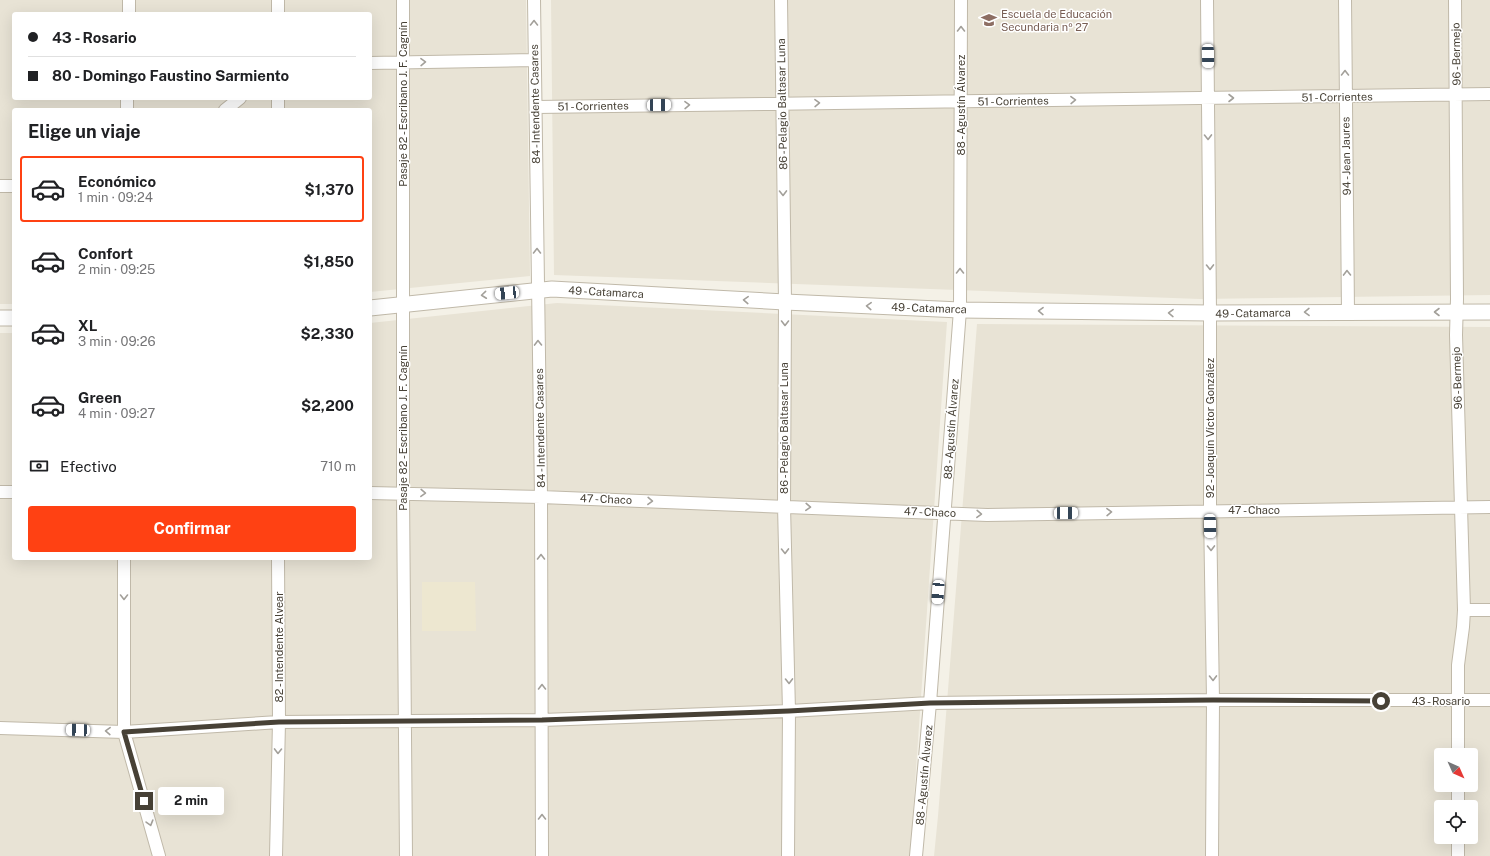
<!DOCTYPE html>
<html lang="es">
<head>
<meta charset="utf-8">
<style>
  :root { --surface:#fff; --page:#f2f2f2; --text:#202124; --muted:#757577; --line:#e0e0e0; --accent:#ff4113 }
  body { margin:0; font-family:"Public Sans",sans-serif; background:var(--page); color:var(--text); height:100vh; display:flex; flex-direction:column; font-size:15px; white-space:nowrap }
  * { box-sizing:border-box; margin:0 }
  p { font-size:13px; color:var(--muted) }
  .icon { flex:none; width:22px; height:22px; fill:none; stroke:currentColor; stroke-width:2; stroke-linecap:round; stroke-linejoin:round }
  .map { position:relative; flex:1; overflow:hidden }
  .sheet { position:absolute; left:12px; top:108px; width:360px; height:452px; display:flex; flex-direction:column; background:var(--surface); border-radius:4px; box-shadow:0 4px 16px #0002 }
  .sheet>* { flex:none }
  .guide { position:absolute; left:12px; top:12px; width:360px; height:88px; border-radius:4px; box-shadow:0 4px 16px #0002; display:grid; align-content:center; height:88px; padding:0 16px; background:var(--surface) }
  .needle { width:26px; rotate:135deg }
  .fabs { position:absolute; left:1434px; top:748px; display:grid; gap:8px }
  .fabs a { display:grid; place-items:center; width:44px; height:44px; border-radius:4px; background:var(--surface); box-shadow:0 4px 16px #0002; font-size:20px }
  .end { position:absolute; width:18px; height:18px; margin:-9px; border:5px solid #474136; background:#fff; box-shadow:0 0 0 2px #fff }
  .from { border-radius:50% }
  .bubble { position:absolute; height:28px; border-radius:4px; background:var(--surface); box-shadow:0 4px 16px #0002; font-size:13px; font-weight:700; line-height:28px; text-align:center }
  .car { position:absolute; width:12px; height:24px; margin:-12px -6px; border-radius:5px; box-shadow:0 0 3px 1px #0007; background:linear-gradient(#fff 24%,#345 0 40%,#fff 0 76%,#345 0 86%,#fff 0) }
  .guide b { display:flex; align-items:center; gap:14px; height:38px; font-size:15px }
  .guide b+b { border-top:1px solid var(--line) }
  .guide i { width:10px; height:10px; background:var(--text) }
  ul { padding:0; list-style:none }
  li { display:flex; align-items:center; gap:12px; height:66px; margin:0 8px 6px; padding:0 8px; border:2px solid transparent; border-radius:4px }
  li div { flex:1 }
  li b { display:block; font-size:15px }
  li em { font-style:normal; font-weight:700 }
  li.on { border-color:var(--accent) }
  li>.icon { width:36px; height:36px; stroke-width:1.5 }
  h2 { padding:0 16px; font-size:18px; line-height:48px }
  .pay { display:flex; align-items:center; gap:10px; height:44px; padding:0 16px; font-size:15px }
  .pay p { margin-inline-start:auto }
  .cta { display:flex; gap:8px; margin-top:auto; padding:8px 16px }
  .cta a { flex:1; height:46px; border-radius:4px; background:var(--accent); color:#fff; font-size:16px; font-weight:700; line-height:46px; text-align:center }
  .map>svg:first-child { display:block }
</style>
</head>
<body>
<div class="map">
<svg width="1490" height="856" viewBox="0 0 1490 856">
  <rect width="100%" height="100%" fill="#f4f1e7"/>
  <path fill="#e8e3d5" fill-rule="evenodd" d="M 0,0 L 526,0 L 530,276 L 370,292 L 370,110 L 14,110 L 14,304 L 0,304 ZM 14,14 L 370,14 L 370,98 L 14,98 Z
    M 551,0 L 1490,0 L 1490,295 L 1200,299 L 554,275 Z
    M 557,303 L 947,322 L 910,856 L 0,856 L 0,333 L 14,333 L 14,558 L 370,558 L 370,323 Z
    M 977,324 L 1490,327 L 1490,856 L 934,856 L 938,816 ZM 1441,755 L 1471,755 L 1471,785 L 1441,785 ZM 1441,807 L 1471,807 L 1471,837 L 1441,837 Z"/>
  <path fill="#ede7d0" d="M 422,582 L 475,582 L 476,631 L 422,631 Z"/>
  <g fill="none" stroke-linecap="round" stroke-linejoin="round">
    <defs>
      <path id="minor" d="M 278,0 L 278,14
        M 403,0 L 403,493 L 406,856
        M 534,0 L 541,497 L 542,856
        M 781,0 L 785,302 L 784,506 L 789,711 L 788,856
        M 1207,0 L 1210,313 L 1210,510 L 1213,700 L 1212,856
        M 1345,0 L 1348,312
        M 1455,0 L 1457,299 L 1456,335 L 1464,610 L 1463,627 L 1458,665 L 1458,755
        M 129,14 L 129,0
        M 370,63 L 534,60
        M 536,107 L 1490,94
        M 127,110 L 127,98
        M 225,110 L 240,98
        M 278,110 L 278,98
        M 0,186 L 14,186
        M 0,492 L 14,492
        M 370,493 L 541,497 L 987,515 L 1490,507
        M 124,558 L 124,732 L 159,856
        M 1464,610 L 1490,610
        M 0,728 L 124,732 L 279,722 L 542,720 L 789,711 L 930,703 L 1213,700 L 1490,700
        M 1458,785 L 1458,807
        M 1458,837 L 1458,856
        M 276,856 L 279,722 L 278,558
        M 916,856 L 930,703 L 960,310 L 961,0"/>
      <path id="tertiary" d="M 370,308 L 552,289 L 785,302 L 960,310 L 1210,313 L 1490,312
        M 0,318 L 14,318"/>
    </defs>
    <use href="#minor" stroke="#c0b9a9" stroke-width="14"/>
    <use href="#tertiary" stroke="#c0b9a9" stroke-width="17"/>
    <use href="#minor" stroke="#fff" stroke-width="12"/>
    <use href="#tertiary" stroke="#fff" stroke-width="15"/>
  </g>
  <defs><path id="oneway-chevron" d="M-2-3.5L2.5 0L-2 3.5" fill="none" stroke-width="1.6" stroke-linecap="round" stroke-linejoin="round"/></defs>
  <g stroke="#a3a09a">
    <use href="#oneway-chevron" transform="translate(534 23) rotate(-90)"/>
    <use href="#oneway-chevron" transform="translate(961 29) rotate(-90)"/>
    <use href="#oneway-chevron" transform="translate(423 62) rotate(-1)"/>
    <use href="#oneway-chevron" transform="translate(1345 73) rotate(-90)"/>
    <use href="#oneway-chevron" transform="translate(1231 98)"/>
    <use href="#oneway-chevron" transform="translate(1073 100) rotate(-1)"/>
    <use href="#oneway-chevron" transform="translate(817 103) rotate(-1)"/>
    <use href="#oneway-chevron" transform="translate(687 105) rotate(-1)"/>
    <use href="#oneway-chevron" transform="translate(1208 137) rotate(89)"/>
    <use href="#oneway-chevron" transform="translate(783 193) rotate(89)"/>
    <use href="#oneway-chevron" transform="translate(537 251) rotate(-90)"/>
    <use href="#oneway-chevron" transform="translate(1210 267) rotate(89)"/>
    <use href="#oneway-chevron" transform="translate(960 271) rotate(-90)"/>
    <use href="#oneway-chevron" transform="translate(1347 273) rotate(-91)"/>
    <use href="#oneway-chevron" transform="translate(484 295) rotate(174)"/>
    <use href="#oneway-chevron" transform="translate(746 300) rotate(-177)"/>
    <use href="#oneway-chevron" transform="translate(869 306) rotate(-177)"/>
    <use href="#oneway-chevron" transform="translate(1041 311) rotate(-179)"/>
    <use href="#oneway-chevron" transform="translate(1307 312) rotate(179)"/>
    <use href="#oneway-chevron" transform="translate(1437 312) rotate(-180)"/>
    <use href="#oneway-chevron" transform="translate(1171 313) rotate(-179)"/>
    <use href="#oneway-chevron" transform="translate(785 323) rotate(90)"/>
    <use href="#oneway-chevron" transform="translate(538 343) rotate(-91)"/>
    <use href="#oneway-chevron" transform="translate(423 493) rotate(2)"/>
    <use href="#oneway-chevron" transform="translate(650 501) rotate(2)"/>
    <use href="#oneway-chevron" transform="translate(808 507) rotate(3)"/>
    <use href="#oneway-chevron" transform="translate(1109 512) rotate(-1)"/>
    <use href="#oneway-chevron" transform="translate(979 514) rotate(2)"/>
    <use href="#oneway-chevron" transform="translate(1211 548) rotate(89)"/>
    <use href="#oneway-chevron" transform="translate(785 551) rotate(89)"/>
    <use href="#oneway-chevron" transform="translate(541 557) rotate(-90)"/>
    <use href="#oneway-chevron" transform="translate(124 597) rotate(90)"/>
    <use href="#oneway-chevron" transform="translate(1213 678) rotate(89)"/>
    <use href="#oneway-chevron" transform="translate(789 681) rotate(89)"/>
    <use href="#oneway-chevron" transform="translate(542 687) rotate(-90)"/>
    <use href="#oneway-chevron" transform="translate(108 731) rotate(-178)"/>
    <use href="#oneway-chevron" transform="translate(278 751) rotate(91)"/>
    <use href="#oneway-chevron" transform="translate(542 817) rotate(-90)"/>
    <use href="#oneway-chevron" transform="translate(150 823) rotate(74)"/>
  </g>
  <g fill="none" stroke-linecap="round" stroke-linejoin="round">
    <path stroke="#474136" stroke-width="5" d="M 144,801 L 124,732 L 279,722 L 542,720 L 789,711 L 930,703 L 1213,700 L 1381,701"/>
  </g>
  <defs>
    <symbol id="school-bare" viewBox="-9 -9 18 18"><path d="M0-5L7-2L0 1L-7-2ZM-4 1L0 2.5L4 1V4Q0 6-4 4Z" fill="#8d6e63" stroke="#fff" stroke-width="2.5" paint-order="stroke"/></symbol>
  </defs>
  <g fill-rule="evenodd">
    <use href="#school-bare" x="978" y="9" width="22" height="22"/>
  </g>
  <g text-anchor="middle" stroke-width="3" stroke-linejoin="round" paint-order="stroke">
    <g font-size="11" fill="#785e54" stroke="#fff" text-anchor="start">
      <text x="1001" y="18">Escuela de Educación<tspan x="1001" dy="13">Secundaria nº 27</tspan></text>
    </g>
    <g font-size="11" fill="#474136" stroke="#fff">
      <text transform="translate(1456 54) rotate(-91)" y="4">96 - Bermejo</text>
      <text transform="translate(1337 97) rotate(-1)" y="4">51 - Corrientes</text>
      <text transform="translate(1013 101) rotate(-1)" y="4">51 - Corrientes</text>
      <text transform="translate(403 104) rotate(-90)" y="4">Pasaje 82 - Escribano J. F. Cagnín</text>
      <text transform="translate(535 104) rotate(-91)" y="4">84 - Intendente Casares</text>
      <text transform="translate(782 104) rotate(-91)" y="4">86 - Pelagio Baltasar Luna</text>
      <text transform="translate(961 105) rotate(-90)" y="4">88 - Agustín Álvarez</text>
      <text transform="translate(593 106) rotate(-1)" y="4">51 - Corrientes</text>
      <text transform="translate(1346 156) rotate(-91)" y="4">94 - Jean Jaures</text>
      <text transform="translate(606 292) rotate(3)" y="4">49 - Catamarca</text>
      <text transform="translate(929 308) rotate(2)" y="4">49 - Catamarca</text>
      <text transform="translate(1253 313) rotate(-1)" y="4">49 - Catamarca</text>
      <text transform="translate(1457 378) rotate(-92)" y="4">96 - Bermejo</text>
      <text transform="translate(403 428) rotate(-90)" y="4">Pasaje 82 - Escribano J. F. Cagnín</text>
      <text transform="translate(540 428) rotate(-91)" y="4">84 - Intendente Casares</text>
      <text transform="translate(784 428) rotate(-90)" y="4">86 - Pelagio Baltasar Luna</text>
      <text transform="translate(1210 428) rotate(-90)" y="4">92 - Joaquín Víctor González</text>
      <text transform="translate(951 429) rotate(-86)" y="4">88 - Agustín Álvarez</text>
      <text transform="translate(606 499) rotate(2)" y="4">47 - Chaco</text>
      <text x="1254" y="514">47 - Chaco</text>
      <text transform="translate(930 512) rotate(2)" y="4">47 - Chaco</text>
      <text transform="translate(279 647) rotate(-90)" y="4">82 - Intendente Alvear</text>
      <text x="1441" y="705">43 - Rosario</text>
      <text transform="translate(924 775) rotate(-85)" y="4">88 - Agustín Álvarez</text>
    </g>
  </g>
</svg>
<div class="fabs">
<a><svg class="needle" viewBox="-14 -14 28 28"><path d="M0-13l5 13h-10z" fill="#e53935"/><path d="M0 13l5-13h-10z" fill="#757577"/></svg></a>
<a><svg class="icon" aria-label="locate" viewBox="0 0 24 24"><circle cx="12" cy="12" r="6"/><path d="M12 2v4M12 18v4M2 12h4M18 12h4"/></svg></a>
</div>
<i class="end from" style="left:1381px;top:701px"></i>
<i class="end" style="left:144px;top:801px"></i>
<div class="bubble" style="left:158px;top:787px;width:66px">2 min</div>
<i class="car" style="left:1208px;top:56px;rotate:179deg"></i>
<i class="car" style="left:659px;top:105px;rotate:89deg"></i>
<i class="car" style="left:507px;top:293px;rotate:264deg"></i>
<i class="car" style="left:1066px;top:513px;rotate:89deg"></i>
<i class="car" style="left:1210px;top:526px;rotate:179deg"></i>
<i class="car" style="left:938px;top:592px;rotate:184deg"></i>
<i class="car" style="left:78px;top:730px;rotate:272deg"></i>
<div class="guide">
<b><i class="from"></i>43 - Rosario</b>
<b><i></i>80 - Domingo Faustino Sarmiento</b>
</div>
<section class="sheet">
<h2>Elige un viaje</h2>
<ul>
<li class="on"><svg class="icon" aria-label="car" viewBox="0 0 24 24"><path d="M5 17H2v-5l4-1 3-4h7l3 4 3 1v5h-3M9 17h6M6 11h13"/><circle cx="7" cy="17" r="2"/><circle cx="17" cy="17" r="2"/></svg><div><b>Económico</b><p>1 min · 09:24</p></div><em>$1,370</em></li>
<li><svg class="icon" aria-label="car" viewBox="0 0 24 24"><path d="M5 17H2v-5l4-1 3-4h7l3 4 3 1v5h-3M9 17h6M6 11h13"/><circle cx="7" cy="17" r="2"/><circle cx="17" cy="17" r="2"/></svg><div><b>Confort</b><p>2 min · 09:25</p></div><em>$1,850</em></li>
<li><svg class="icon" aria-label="car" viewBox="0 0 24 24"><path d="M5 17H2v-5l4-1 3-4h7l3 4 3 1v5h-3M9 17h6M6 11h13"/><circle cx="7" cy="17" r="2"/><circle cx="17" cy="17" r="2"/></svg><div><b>XL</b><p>3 min · 09:26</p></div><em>$2,330</em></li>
<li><svg class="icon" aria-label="car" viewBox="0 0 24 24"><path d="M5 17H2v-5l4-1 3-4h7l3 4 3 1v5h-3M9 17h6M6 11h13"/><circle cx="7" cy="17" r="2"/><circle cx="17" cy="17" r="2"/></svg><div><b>Green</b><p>4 min · 09:27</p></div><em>$2,200</em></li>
</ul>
<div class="pay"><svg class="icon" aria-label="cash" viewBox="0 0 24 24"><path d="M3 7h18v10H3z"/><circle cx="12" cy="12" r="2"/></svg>Efectivo<p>710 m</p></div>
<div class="cta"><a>Confirmar</a></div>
</section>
</div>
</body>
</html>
